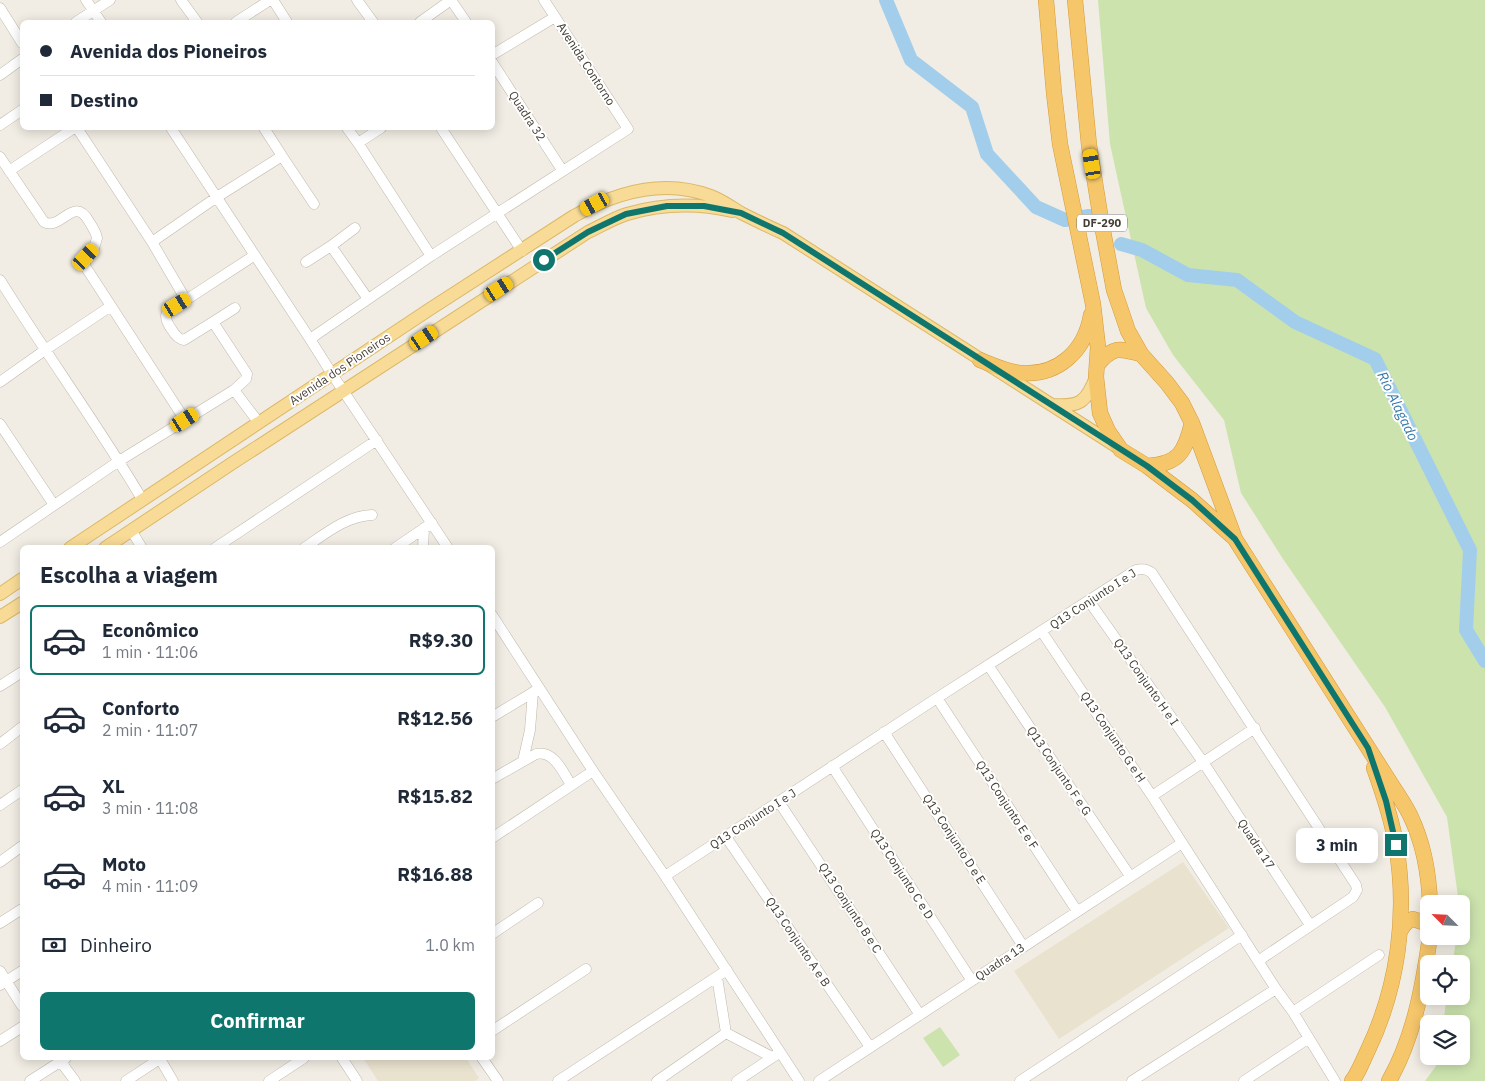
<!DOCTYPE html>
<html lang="pt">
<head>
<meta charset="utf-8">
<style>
  :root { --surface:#fff; --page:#f2f2f3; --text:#1f2937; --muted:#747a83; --line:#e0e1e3; --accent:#0f766e }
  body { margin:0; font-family:"IBM Plex Sans",sans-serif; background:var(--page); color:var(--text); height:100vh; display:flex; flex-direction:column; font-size:19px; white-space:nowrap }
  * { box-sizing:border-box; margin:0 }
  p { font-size:16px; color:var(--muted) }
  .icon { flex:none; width:28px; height:28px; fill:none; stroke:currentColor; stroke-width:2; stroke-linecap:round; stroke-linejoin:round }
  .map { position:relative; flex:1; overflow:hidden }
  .details { position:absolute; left:20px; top:545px; width:475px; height:515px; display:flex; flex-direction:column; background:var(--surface); border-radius:8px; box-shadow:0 2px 12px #0003 }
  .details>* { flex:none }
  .banner { position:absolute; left:20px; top:20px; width:475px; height:110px; border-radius:8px; box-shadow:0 2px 12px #0003; display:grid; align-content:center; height:110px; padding:0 20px; background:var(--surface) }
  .needle { width:32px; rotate:294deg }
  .fabs { position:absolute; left:1420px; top:895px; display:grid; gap:10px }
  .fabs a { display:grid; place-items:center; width:50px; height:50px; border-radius:8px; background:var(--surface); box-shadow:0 2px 12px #0003; font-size:25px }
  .end { position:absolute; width:22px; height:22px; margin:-11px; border:6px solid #0f766e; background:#fff; box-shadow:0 0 0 2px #fff }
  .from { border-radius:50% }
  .bubble { position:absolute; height:35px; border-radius:8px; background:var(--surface); box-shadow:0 2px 12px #0003; font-size:16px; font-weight:800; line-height:35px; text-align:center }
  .car { position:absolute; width:15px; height:30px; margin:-15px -8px; border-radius:6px; box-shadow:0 0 4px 1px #0007; background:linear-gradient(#f5c518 24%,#345 0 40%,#f5c518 0 76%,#345 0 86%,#f5c518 0) }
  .banner b { display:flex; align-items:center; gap:18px; height:48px; font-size:19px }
  .banner b+b { border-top:1px solid var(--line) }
  .banner i { width:12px; height:12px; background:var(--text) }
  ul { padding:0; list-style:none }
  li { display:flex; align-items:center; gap:15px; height:70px; margin:0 10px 8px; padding:0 10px; border:2px solid transparent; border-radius:8px }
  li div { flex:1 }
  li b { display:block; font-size:19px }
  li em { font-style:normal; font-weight:800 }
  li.active { border-color:var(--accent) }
  li>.icon { width:45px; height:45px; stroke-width:1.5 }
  h2 { padding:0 20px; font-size:22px; line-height:60px }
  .pay { display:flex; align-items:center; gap:12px; height:55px; padding:0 20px; font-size:19px }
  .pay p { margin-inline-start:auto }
  .button { display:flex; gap:10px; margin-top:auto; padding:10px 20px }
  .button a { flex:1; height:58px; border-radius:8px; background:var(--accent); color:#fff; font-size:20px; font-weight:800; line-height:58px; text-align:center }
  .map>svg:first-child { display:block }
</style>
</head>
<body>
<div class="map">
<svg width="1485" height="1081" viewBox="0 0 1485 1081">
  <rect width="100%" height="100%" fill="#f1ede4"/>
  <path fill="#e9e2ce" d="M 1183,862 L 1229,928 L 1059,1039 L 1014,971 Z
    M 363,1058 L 466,1058 L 479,1078 L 475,1081 L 378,1081 Z"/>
  <path fill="#cce3ae" d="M 1098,0 L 1485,0 L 1485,1081 L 1425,1081 L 1436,1066 L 1437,1056 L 1461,1056 L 1461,1024 L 1443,1024 L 1447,996 L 1461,996 L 1461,964 L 1452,964 L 1457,936 L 1461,936 L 1461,904 L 1459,904 L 1447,817 L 1385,707 L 1283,559 L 1241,493 L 1224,420 L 1173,355 L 1146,308 L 1110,144 Z
    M 940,1027 L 960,1055 L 943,1067 L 923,1038 Z"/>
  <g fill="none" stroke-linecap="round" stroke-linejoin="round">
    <path stroke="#a3ceeb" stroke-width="14" d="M 886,0 L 911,60 L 972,107 L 987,154 L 1036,207 L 1065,220 L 1089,216
      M 1121,244 L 1142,250 L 1188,275 L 1237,280 L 1295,322 L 1375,359 L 1470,550 L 1466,630 L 1485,661"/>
    <defs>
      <path id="minor" d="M 86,0 L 101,22
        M 181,0 L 197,22
        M 273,0 L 287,22
        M 357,0 L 373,22
        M 451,0 L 466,22
        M 0,8 L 22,43
        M 76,22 L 110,0
        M 236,22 L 270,0
        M 420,22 L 451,0
        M 492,55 L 555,17
        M 492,62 L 562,170
        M 0,75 L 22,59
        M 0,125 L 22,110
        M 77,128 L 152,242 L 186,300 C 171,309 158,311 172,330 C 175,335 178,339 184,340 L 213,322
        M 171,128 L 310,339 L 332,374 L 448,548
        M 264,128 L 282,156
        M 347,128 L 358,143 L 431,256
        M 441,128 L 522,251
        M 358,143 L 381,128
        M 0,157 L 44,222 C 62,231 74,193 90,223 C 93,228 96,232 97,238 L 94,248 L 86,257 L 85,266 L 111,306
        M 9,171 L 74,128
        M 152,242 L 217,197 L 282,156 L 314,204
        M 331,246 L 368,299
        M 306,262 L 331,246 L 355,228
        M 0,280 C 46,354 98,425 142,499
        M 186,300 L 255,255
        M 310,339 L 431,256 L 628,129 L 544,0
        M 0,382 L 45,350 L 111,306 L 185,420
        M 234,390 L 259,423
        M 0,424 L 54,505
        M 131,530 L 142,548
        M 0,542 L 119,461 L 234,390 L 246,379 L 247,374 L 213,322 L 235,308
        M 215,548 L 377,440
        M 304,548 C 325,534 346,516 372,515
        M 395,548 L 432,523
        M 423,548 L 424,528
        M 1089,601 L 1203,762 L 1310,925
        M 492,615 L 593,771 L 665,876 L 799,1081
        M 1042,632 L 1152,796 L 1276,989 L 1293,1012 L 1335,1081
        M 988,665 L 1130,876
        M 0,686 L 22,672
        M 937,698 L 1077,911
        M 492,717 L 537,690
        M 884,732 L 1023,946
        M 0,744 L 22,727
        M 523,761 L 530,730 L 533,692
        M 832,766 L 972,981
        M 492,779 L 536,754 C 554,750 563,772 571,785
        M 1152,796 L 1255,728
        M 779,802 L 920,1015
        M 0,805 L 22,790
        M 726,837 L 870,1047
        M 492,838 L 593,771
        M 0,862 L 22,846
        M 665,876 L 937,698 L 1136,570 C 1143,568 1147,569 1152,573 L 1356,885 L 1357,890 L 1353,897 L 1258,961
        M 0,923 L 22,909
        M 492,934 L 538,903
        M 0,971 L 22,1006
        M 717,977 L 726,1033
        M 0,985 L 22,971
        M 1293,1012 L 1379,955
        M 492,1031 L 586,969
        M 726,1033 L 772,1057
        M 0,1041 L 22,1027
        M 58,1058 L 75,1081
        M 342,1058 L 357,1081
        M 482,1058 L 498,1081
        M 160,1059 L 173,1081
        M 30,1081 L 66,1058
        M 126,1081 L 161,1058
        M 269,1081 L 304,1058
        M 558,1081 L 727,970
        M 657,1081 L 726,1033
        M 737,1081 L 776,1055
        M 819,1081 L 1182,843
        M 1020,1081 L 1242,935
        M 1132,1081 L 1276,989
        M 1244,1081 L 1309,1038"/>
      <path id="major" d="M 1052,405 C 1079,407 1086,403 1096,377
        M 70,548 L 430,309 L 574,216 C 616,192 663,178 711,196 C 722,200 731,207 741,213 C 755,220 769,227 783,233 L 1119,448
        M 105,548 L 231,464 L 588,232 C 601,226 614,218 627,214 C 661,204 697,203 732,211
        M 0,594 L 22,579
        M 0,617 L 22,603"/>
      <path id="highway" d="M 1046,0 L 1054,93 L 1060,144 L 1093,304 L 1098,347 L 1096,377 L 1100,413 L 1108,431 L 1121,450 L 1147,466 L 1192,500 L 1232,536
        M 1075,0 L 1089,145 L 1101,220 L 1114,290 L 1128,331 L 1141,354 L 1167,383 L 1182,403 L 1192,423 L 1235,539 L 1393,787 C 1399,796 1405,805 1410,815 C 1423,842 1429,874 1430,904
        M 980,360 C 993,365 1007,372 1021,373 C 1058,376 1085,351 1091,315
        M 1097,365 C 1113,346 1119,348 1141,354
        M 1147,466 C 1179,464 1185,452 1192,423
        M 1400,931 C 1404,925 1406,921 1413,919 L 1425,923 L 1429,929
        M 1352,1081 C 1359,1072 1363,1060 1368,1050 C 1398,987 1408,914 1396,845 C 1392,819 1383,793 1374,768
        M 1389,1081 C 1414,1037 1423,986 1430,936"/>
    </defs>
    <use href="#minor" stroke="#bfb7aa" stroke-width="11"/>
    <use href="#major" stroke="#dcb867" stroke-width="14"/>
    <use href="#highway" stroke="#d49a3b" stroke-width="16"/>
    <use href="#minor" stroke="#fff" stroke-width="10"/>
    <use href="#major" stroke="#f8db96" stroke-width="12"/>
    <use href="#highway" stroke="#f5c66a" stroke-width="15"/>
  </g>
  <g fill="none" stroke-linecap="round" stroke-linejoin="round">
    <path stroke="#0f766e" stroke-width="6" d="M 544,260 L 588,232 L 626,214 L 667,206 L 704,206 L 741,213 L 783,233 L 1147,466 L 1192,500 L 1235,539 L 1368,748 L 1386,801 L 1396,845"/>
  </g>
  <g text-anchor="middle" stroke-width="4" stroke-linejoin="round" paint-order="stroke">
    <rect fill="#fff" stroke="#7b7771" stroke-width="1" x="1077" y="214.5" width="50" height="17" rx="4"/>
    <g font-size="11" font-weight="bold" fill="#433d34">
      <text x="1102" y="227">DF-290</text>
    </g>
    <g font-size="12" fill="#433d34" stroke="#fff">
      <text transform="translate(586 64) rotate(57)" y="4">Avenida Contorno</text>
      <text transform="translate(527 116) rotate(57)" y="4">Quadra 32</text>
      <text transform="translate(340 369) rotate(-34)" y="4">Avenida dos Pioneiros</text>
      <text transform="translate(1093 599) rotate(-33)" y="4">Q13 Conjunto I e J</text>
      <text transform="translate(1146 682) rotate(55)" y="4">Q13 Conjunto H e I</text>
      <text transform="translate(1113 737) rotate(56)" y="4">Q13 Conjunto G e H</text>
      <text transform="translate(1059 771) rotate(56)" y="4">Q13 Conjunto F e G</text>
      <text transform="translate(1007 805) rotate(57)" y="4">Q13 Conjunto E e F</text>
      <text transform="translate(753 819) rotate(-33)" y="4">Q13 Conjunto I e J</text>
      <text transform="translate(954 839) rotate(57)" y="4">Q13 Conjunto D e E</text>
      <text transform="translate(1256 844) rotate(57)" y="4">Quadra 17</text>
      <text transform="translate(902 874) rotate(57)" y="4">Q13 Conjunto C e D</text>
      <text transform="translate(850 908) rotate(57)" y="4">Q13 Conjunto B e C</text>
      <text transform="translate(798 942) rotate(56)" y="4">Q13 Conjunto A e B</text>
      <text transform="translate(1000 962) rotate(-34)" y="4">Quadra 13</text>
    </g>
    <g font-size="14" font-style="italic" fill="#3478a8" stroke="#fff">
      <text transform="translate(1398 406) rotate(64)" y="5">Rio Alagado</text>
    </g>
  </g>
</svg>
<div class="fabs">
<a><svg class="needle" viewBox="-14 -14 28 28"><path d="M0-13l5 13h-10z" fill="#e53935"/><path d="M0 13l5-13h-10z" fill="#747a83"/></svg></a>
<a><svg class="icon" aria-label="locate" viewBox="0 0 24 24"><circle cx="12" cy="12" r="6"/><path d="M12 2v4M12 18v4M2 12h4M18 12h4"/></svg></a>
<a><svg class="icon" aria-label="layers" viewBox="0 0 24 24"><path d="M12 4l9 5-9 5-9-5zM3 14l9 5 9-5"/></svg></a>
</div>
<i class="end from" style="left:544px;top:260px"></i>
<i class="end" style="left:1396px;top:845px"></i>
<div class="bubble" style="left:1296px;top:828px;width:82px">3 min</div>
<i class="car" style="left:1092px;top:164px;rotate:351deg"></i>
<i class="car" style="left:595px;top:204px;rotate:241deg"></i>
<i class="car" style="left:86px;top:257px;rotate:43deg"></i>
<i class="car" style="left:499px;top:289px;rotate:57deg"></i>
<i class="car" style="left:177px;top:305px;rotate:59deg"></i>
<i class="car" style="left:424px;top:338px;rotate:56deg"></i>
<i class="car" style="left:185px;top:420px;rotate:58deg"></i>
<div class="banner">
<b><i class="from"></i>Avenida dos Pioneiros</b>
<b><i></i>Destino</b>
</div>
<section class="details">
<h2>Escolha a viagem</h2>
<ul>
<li class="active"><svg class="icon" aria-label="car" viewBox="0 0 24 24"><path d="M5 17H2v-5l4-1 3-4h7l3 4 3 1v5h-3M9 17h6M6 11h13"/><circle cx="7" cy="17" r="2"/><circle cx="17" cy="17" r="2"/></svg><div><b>Econômico</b><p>1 min · 11:06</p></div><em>R$9.30</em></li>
<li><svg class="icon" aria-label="car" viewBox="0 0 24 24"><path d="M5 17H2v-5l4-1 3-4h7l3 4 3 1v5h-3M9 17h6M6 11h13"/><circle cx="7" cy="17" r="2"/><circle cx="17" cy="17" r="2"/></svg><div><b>Conforto</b><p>2 min · 11:07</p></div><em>R$12.56</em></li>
<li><svg class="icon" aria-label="car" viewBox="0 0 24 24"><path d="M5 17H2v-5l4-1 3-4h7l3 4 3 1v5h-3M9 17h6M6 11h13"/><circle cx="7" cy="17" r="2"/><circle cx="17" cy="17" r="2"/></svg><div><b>XL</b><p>3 min · 11:08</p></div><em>R$15.82</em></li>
<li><svg class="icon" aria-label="car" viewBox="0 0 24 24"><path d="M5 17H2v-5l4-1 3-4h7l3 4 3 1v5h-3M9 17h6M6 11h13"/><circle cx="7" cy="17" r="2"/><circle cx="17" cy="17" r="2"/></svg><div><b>Moto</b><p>4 min · 11:09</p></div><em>R$16.88</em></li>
</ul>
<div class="pay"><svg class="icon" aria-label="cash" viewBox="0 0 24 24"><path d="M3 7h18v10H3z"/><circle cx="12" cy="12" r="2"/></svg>Dinheiro<p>1.0 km</p></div>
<div class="button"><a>Confirmar</a></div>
</section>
</div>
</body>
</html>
